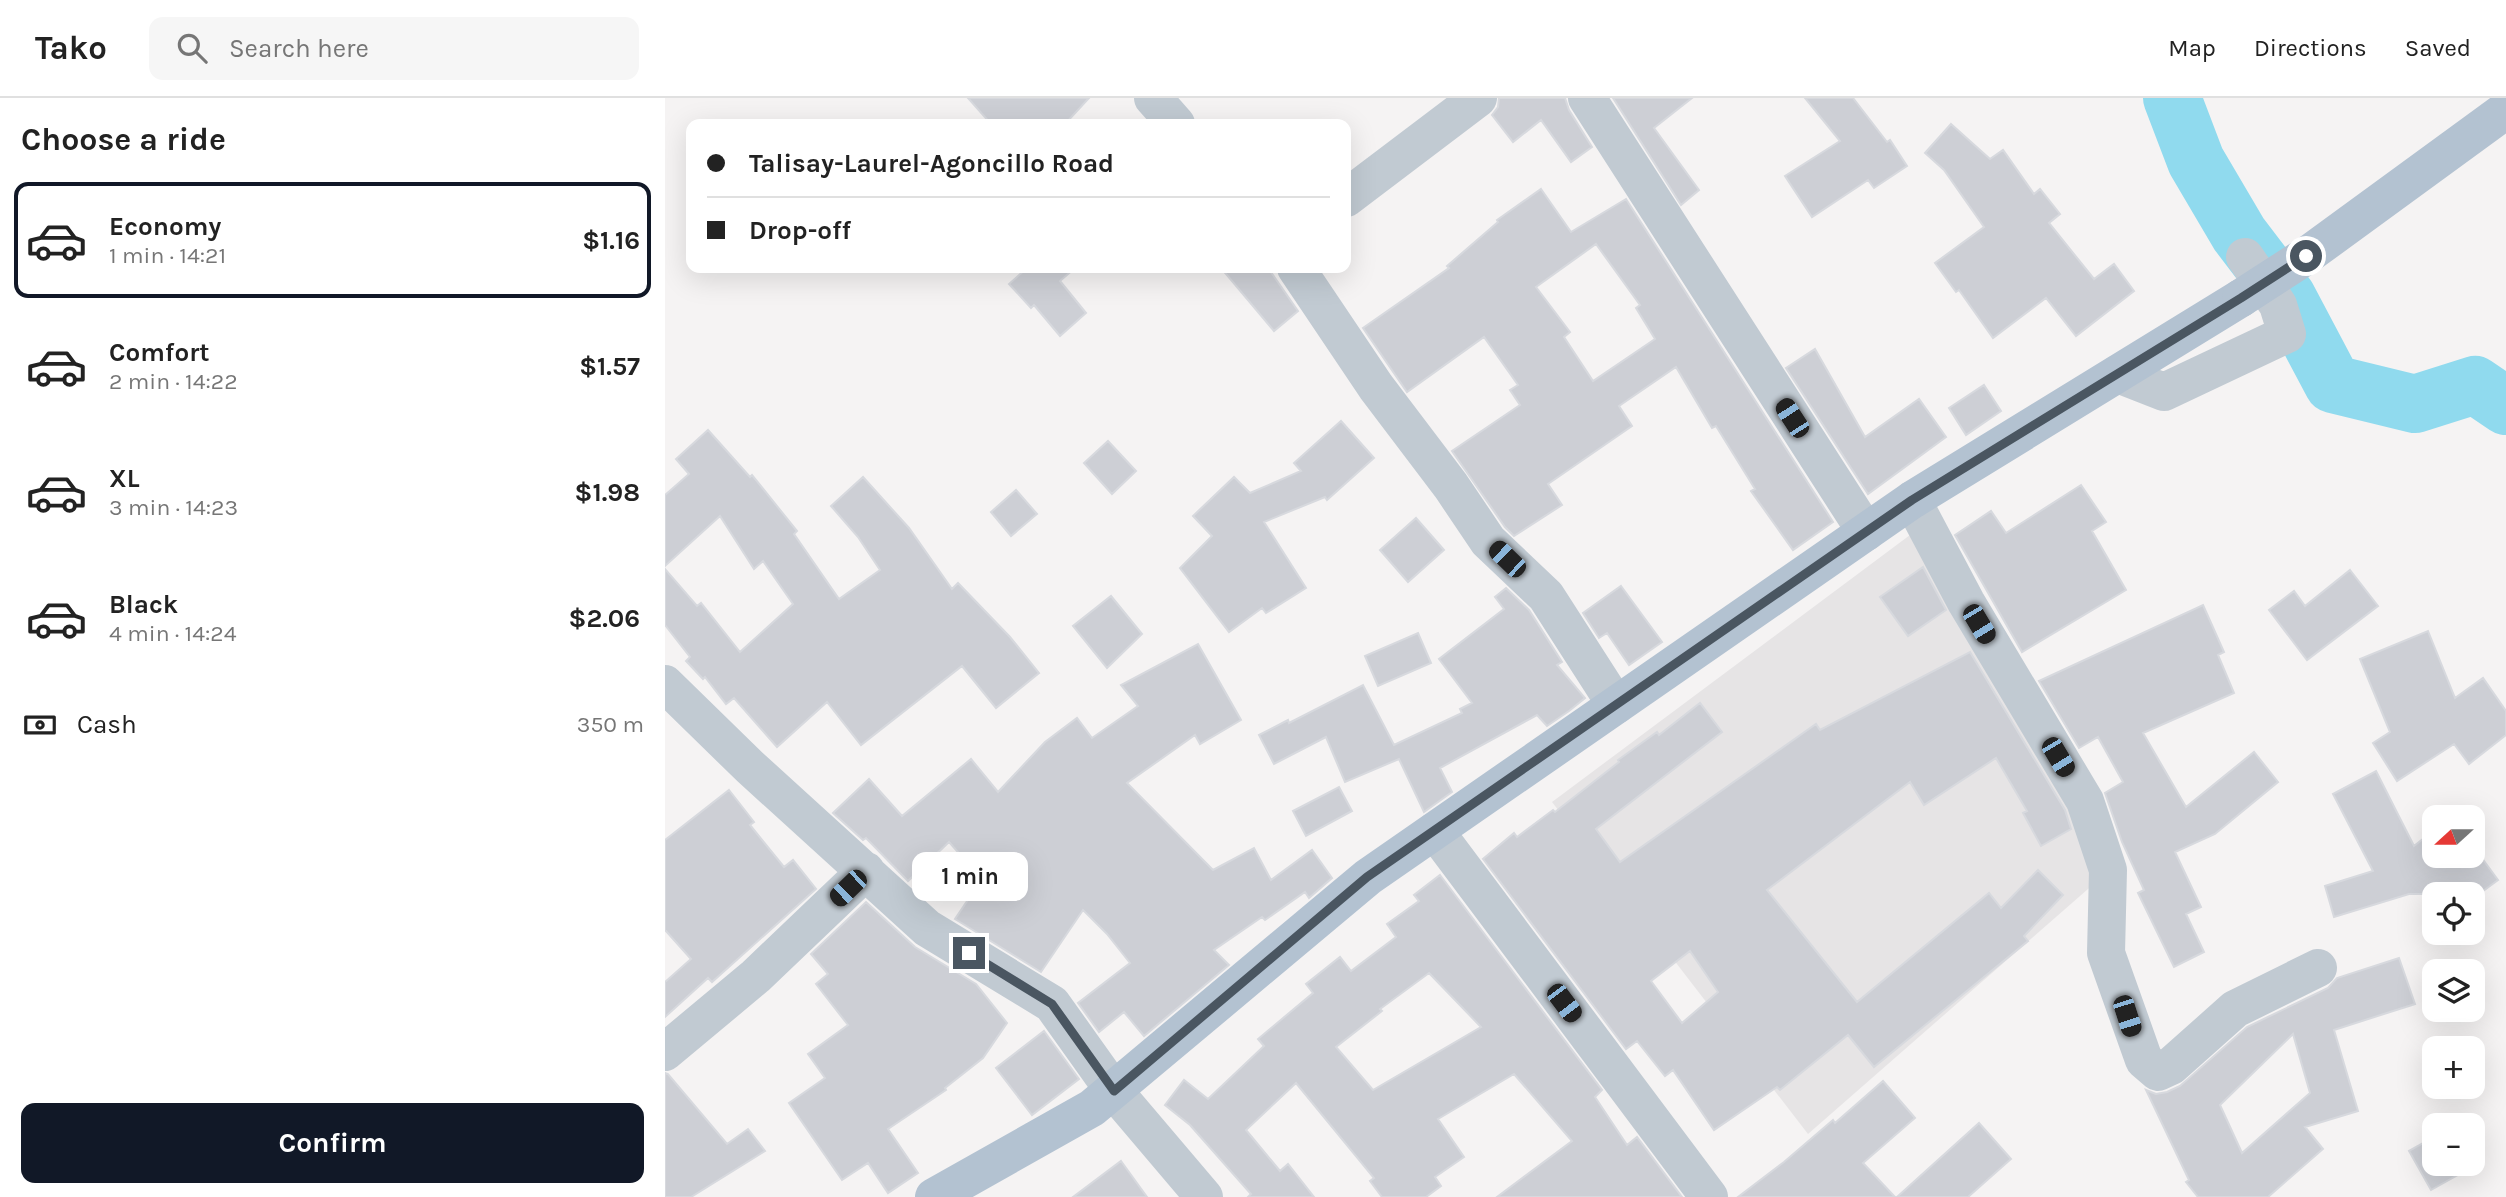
<!DOCTYPE html>
<html lang="en">
<head>
<meta charset="utf-8">
<style>
  :root { --surface:#fff; --page:#f6f6f6; --text:#222; --muted:#767676; --line:#e0e0e0; --accent:#111827 }
  body { margin:0; font-family:Karla,sans-serif; background:var(--page); color:var(--text); height:100vh; display:flex; flex-direction:column; font-size:26px; white-space:nowrap }
  * { box-sizing:border-box; margin:0 }
  p { font-size:23px; color:var(--muted) }
  .icon { flex:none; width:38px; height:38px; fill:none; stroke:currentColor; stroke-width:2; stroke-linecap:round; stroke-linejoin:round }
  .map { position:relative; flex:1; overflow:hidden }
  .panel { display:flex; flex-direction:column; background:var(--surface); width:665px }
  .panel>* { flex:none }
  .banner { position:absolute; left:21px; top:21px; width:665px; height:154px; border-radius:14px; box-shadow:0 7px 28px #0002; display:grid; align-content:center; height:154px; padding:0 21px; background:var(--surface) }
  .needle { width:46px; rotate:249deg }
  .controls { position:absolute; left:1757px; top:707px; display:grid; gap:14px }
  .controls a { display:grid; place-items:center; width:63px; height:63px; border-radius:14px; background:var(--surface); box-shadow:0 7px 28px #0002; font-size:35px }
  .end { position:absolute; width:32px; height:32px; margin:-16px; border:9px solid #4a5661; background:#fff; box-shadow:0 0 0 4px #fff }
  .from { border-radius:50% }
  .bubble { position:absolute; height:49px; border-radius:14px; background:var(--surface); box-shadow:0 7px 28px #0002; font-size:23px; font-weight:700; line-height:49px; text-align:center }
  .car { position:absolute; width:21px; height:42px; margin:-21px -10px; border-radius:9px; box-shadow:0 0 5px 2px #0007; background:linear-gradient(#222 24%,#8ab4d8 0 40%,#222 0 76%,#8ab4d8 0 86%,#222 0) }
  .banner b { display:flex; align-items:center; gap:24px; height:66px; font-size:26px }
  .banner b+b { border-top:2px solid var(--line) }
  .banner i { width:18px; height:18px; background:var(--text) }
  ul { padding:0; list-style:none }
  li { display:flex; align-items:center; gap:21px; height:116px; margin:0 14px 10px; padding:0 7px; border:4px solid transparent; border-radius:14px }
  li div { flex:1 }
  li b { display:block; font-size:26px }
  li em { font-style:normal; font-weight:700 }
  li.selected { border-color:var(--accent) }
  li>.icon { width:63px; height:63px; stroke-width:1.5 }
  h2 { padding:0 21px; font-size:32px; line-height:84px }
  .pay { display:flex; align-items:center; gap:18px; height:77px; padding:0 21px; font-size:26px }
  .pay p { margin-inline-start:auto }
  .action { display:flex; gap:14px; margin-top:auto; padding:14px 21px }
  .action a { flex:1; height:80px; border-radius:14px; background:var(--accent); color:#fff; font-size:28px; font-weight:700; line-height:80px; text-align:center }
  header { display:flex; align-items:center; gap:42px; box-sizing:border-box; height:98px; padding:0 35px; background:var(--surface); border-bottom:2px solid var(--line) }
  header strong { font-size:33px }
  nav { display:flex; gap:38px; margin-inline-start:auto; font-size:24px }
  .search { width:490px; height:63px; background:var(--page); display:flex; align-items:center; gap:18px; box-sizing:border-box; padding:0 24px; border-radius:14px; color:var(--muted); font-size:26px }
  main { display:flex; flex:1; min-height:0 }
  .map>svg:first-child { display:block }
</style>
</head>
<body>
<header>
<strong>Tako</strong>
<div class="search"><svg class="icon" aria-label="search" viewBox="0 0 24 24"><circle cx="10" cy="10" r="6"/><path d="M15 15l6 6"/></svg>Search here</div>
<nav><a>Map</a><a>Directions</a><a>Saved</a></nav>
</header>
<main>
<section class="panel">
<h2>Choose a ride</h2>
<ul>
<li class="selected"><svg class="icon" aria-label="car" viewBox="0 0 24 24"><path d="M5 17H2v-5l4-1 3-4h7l3 4 3 1v5h-3M9 17h6M6 11h13"/><circle cx="7" cy="17" r="2"/><circle cx="17" cy="17" r="2"/></svg><div><b>Economy</b><p>1 min · 14:21</p></div><em>$1.16</em></li>
<li><svg class="icon" aria-label="car" viewBox="0 0 24 24"><path d="M5 17H2v-5l4-1 3-4h7l3 4 3 1v5h-3M9 17h6M6 11h13"/><circle cx="7" cy="17" r="2"/><circle cx="17" cy="17" r="2"/></svg><div><b>Comfort</b><p>2 min · 14:22</p></div><em>$1.57</em></li>
<li><svg class="icon" aria-label="car" viewBox="0 0 24 24"><path d="M5 17H2v-5l4-1 3-4h7l3 4 3 1v5h-3M9 17h6M6 11h13"/><circle cx="7" cy="17" r="2"/><circle cx="17" cy="17" r="2"/></svg><div><b>XL</b><p>3 min · 14:23</p></div><em>$1.98</em></li>
<li><svg class="icon" aria-label="car" viewBox="0 0 24 24"><path d="M5 17H2v-5l4-1 3-4h7l3 4 3 1v5h-3M9 17h6M6 11h13"/><circle cx="7" cy="17" r="2"/><circle cx="17" cy="17" r="2"/></svg><div><b>Black</b><p>4 min · 14:24</p></div><em>$2.06</em></li>
</ul>
<div class="pay"><svg class="icon" aria-label="cash" viewBox="0 0 24 24"><path d="M3 7h18v10H3z"/><circle cx="12" cy="12" r="2"/></svg>Cash<p>350 m</p></div>
<div class="action"><a>Confirm</a></div>
</section>
<div class="map">
<svg width="1841" height="1099" viewBox="0 0 1841 1099">
  <rect width="100%" height="100%" fill="#f5f3f3"/>
  <path fill="#e6e4e5" d="M 1245,437 L 1423,731 L 1431,784 L 1143,1036 L 887,704 Z"/>
  <g fill="none" stroke-linecap="round" stroke-linejoin="round">
    <path stroke="#90daee" stroke-width="58" d="M 1507,0 L 1531,63 L 1574,136 L 1622,199 L 1668,286 L 1750,306 L 1810,287 L 1841,308"/>
  </g>
  <path fill="#cdcfd5" stroke="#d7d9de" stroke-width="2" fill-rule="evenodd" d="M 303,0 L 424,0 L 400,26 L 326,26 Z
    M 834,0 L 900,0 L 904,12 L 927,49 L 906,64 L 876,22 L 848,44 L 827,17 L 833,9 Z
    M 948,0 L 1027,0 L 989,30 L 1034,92 L 1016,107 Z
    M 1140,0 L 1188,0 L 1222,44 L 1225,42 L 1242,68 L 1209,90 L 1203,82 L 1147,119 L 1120,78 L 1175,43 Z
    M 1286,26 L 1325,61 L 1338,52 L 1369,96 L 1375,91 L 1395,116 L 1384,125 L 1429,181 L 1449,166 L 1469,193 L 1411,238 L 1381,200 L 1328,240 L 1294,192 L 1291,194 L 1270,165 L 1319,129 L 1279,72 L 1260,55 Z
    M 876,91 L 906,134 L 961,101 L 1168,424 L 1128,452 L 1086,393 L 1090,391 L 1051,328 L 1047,330 L 1011,269 L 954,308 L 967,328 L 883,386 L 897,407 L 849,438 L 840,429 L 787,353 L 855,307 L 845,292 L 853,287 L 819,239 L 742,294 L 698,230 L 784,170 L 782,168 L 833,124 L 832,122 ZM 931,146 L 975,207 L 971,210 L 990,241 L 928,283 L 899,239 L 905,234 L 871,189 Z
    M 362,170 L 410,170 L 395,183 L 421,215 L 395,238 L 369,207 L 366,210 L 344,186 Z
    M 556,170 L 603,170 L 633,213 L 609,233 Z
    M 1150,251 L 1200,339 L 1254,301 L 1281,339 L 1203,396 L 1121,270 Z
    M 1319,287 L 1336,313 L 1301,337 L 1284,310 Z
    M 676,323 L 709,360 L 662,402 L 660,399 L 599,424 L 641,490 L 601,515 L 597,510 L 564,534 L 515,470 L 547,438 L 528,418 L 569,379 L 585,395 L 636,373 L 629,365 Z
    M 43,332 L 85,379 L 87,377 L 132,433 L 129,436 L 174,501 L 215,472 L 193,439 L 166,408 L 198,379 L 244,430 L 287,491 L 293,485 L 345,539 L 374,575 L 331,610 L 297,568 L 196,647 L 162,604 L 112,649 L 69,600 L 61,606 L 40,579 L 38,581 L 21,563 L 25,559 L 0,527 L 0,471 L 32,508 L 36,505 L 75,554 L 128,506 L 98,463 L 89,471 L 55,418 L 0,468 L 0,397 L 24,376 L 11,361 Z
    M 443,343 L 471,373 L 447,396 L 419,365 Z
    M 1416,387 L 1441,424 L 1427,433 L 1461,492 L 1357,554 L 1290,437 L 1326,413 L 1341,435 Z
    M 351,392 L 372,416 L 346,438 L 326,414 Z
    M 751,420 L 779,452 L 743,484 L 715,452 Z
    M 1258,469 L 1281,512 L 1243,538 L 1215,499 Z
    M 1685,472 L 1713,508 L 1642,562 L 1604,512 L 1629,493 L 1640,508 Z
    M 956,488 L 997,544 L 964,567 L 942,535 L 934,540 L 918,515 Z
    M 841,490 L 864,512 L 897,564 L 892,567 L 920,600 L 904,613 L 882,628 L 872,617 L 775,670 L 787,694 L 759,714 L 734,661 L 680,684 L 661,639 L 609,666 L 594,637 L 623,622 L 624,625 L 698,587 L 729,647 L 797,615 L 795,611 L 807,605 L 774,561 L 839,511 L 830,499 Z
    M 446,498 L 477,536 L 442,570 L 408,528 Z
    M 1538,507 L 1559,554 L 1553,557 L 1569,595 L 1478,635 L 1521,709 L 1589,654 L 1613,684 L 1550,736 L 1510,754 L 1536,809 L 1521,816 L 1539,854 L 1509,869 L 1473,795 L 1479,792 L 1457,744 L 1440,695 L 1458,684 L 1433,639 L 1414,650 L 1374,583 Z
    M 1763,533 L 1790,600 L 1818,580 L 1841,613 L 1841,637 L 1804,666 L 1789,646 L 1732,683 L 1708,645 L 1725,634 L 1695,561 Z
    M 753,535 L 766,565 L 713,588 L 700,558 Z
    M 533,546 L 576,622 L 535,646 L 530,637 L 462,685 L 548,772 L 589,750 L 606,782 L 647,752 L 667,780 L 644,800 L 640,794 L 600,822 L 597,819 L 549,852 L 564,867 L 479,938 L 459,914 L 434,934 L 413,905 L 465,865 L 442,836 L 418,812 L 376,874 L 290,821 L 317,781 L 284,744 L 243,783 L 201,740 L 198,742 L 168,715 L 204,681 L 237,718 L 306,661 L 333,694 L 380,644 L 412,620 L 427,640 L 473,608 L 456,587 Z
    M 1305,554 L 1400,712 L 1406,731 L 1376,748 L 1358,715 L 1362,713 L 1331,660 L 1259,707 L 1245,684 L 1102,792 L 1192,904 L 1324,795 L 1336,810 L 1373,772 L 1398,797 L 1359,838 L 1363,843 L 1209,969 L 1183,937 L 1115,992 L 1112,989 L 1049,1032 L 1008,972 L 1000,978 L 972,943 L 961,951 L 818,761 L 849,735 L 852,739 L 888,712 L 890,714 L 954,664 L 953,662 L 992,634 L 994,637 L 1035,605 L 1057,634 L 931,731 L 955,764 L 1151,626 L 1155,632 ZM 1025,853 L 1053,894 L 1017,925 L 986,883 Z
    M 1711,673 L 1749,748 L 1769,732 L 1769,758 L 1808,758 L 1808,748 L 1833,782 L 1814,796 L 1744,796 L 1669,819 L 1660,788 L 1708,773 L 1668,696 Z
    M 674,689 L 687,713 L 641,738 L 628,713 Z
    M 64,692 L 89,724 L 85,727 L 119,769 L 128,762 L 151,791 L 47,884 L 43,880 L 0,919 L 0,884 L 26,861 L 0,832 L 0,742 Z
    M 775,777 L 937,992 L 930,999 L 962,1047 L 972,1039 L 1017,1099 L 832,1099 L 907,1043 L 849,976 L 773,1021 L 799,1059 L 770,1079 L 776,1088 L 761,1099 L 717,1099 L 705,1083 L 709,1080 L 631,985 L 581,1032 L 615,1073 L 623,1066 L 649,1099 L 583,1099 L 586,1096 L 525,1027 L 500,1007 L 519,982 L 543,1001 L 599,948 L 593,941 L 648,895 L 641,886 L 675,859 L 686,873 L 731,839 L 722,826 L 754,803 L 749,797 ZM 764,875 L 816,929 L 708,992 L 671,949 L 717,913 L 715,911 Z
    M 201,804 L 250,849 L 311,886 L 342,925 L 318,960 L 280,990 L 281,992 L 223,1031 L 253,1075 L 223,1095 L 203,1065 L 177,1082 L 124,1005 L 160,980 L 143,956 L 183,927 L 151,886 L 163,876 L 146,856 Z
    M 1734,860 L 1750,906 L 1669,932 L 1693,1013 L 1640,1029 L 1658,1051 L 1603,1099 L 1533,1099 L 1521,1084 L 1524,1082 L 1481,992 L 1491,996 L 1502,994 L 1515,988 L 1582,929 L 1663,890 L 1672,880 ZM 1628,936 L 1645,995 L 1577,1055 L 1555,1007 Z
    M 379,933 L 414,981 L 367,1017 L 331,970 Z
    M 0,975 L 3,976 L 62,1046 L 83,1031 L 100,1053 L 26,1099 L 0,1099 Z
    M 1218,983 L 1250,1020 L 1198,1065 L 1230,1099 L 1073,1099 L 1119,1064 L 1168,1022 L 1170,1025 Z
    M 1314,1025 L 1346,1061 L 1303,1099 L 1232,1099 Z
    M 1769,1039 L 1769,1066 L 1808,1066 L 1808,1054 L 1814,1065 L 1766,1092 L 1744,1053 Z
    M 456,1063 L 482,1099 L 408,1099 Z"/>
  <g fill="none" stroke-linecap="round" stroke-linejoin="round">
    <path stroke="#c1cad2" stroke-width="38" d="M 488,0 L 511,26
      M 922,0 L 1201,434
      M 681,100 L 813,0
      M 631,170 L 711,289 L 786,388 L 823,443 L 881,498 L 951,607
      M 1453,276 L 1499,294 L 1622,236 L 1613,207 L 1580,159
      M 1247,402 L 1301,504 L 1420,703 L 1443,772 L 1441,855 L 1479,962 L 1493,974 L 1506,968 L 1570,911 L 1653,870
      M 0,586 L 85,669 L 262,830 L 387,906 L 449,993 L 539,1099
      M 770,733 L 1044,1099
      M 0,954 L 91,878 L 201,773"/>
    <path stroke="#b3c2d1" stroke-width="38" d="M 1641,158 L 1841,12
      M 269,1099 L 427,1010 L 703,779 L 1247,402 L 1576,200"/>
    <path stroke="#b3c2d1" stroke-width="38" d="M 1576,200 L 1641,158"/>
  </g>
  <g fill="none" stroke-linecap="round" stroke-linejoin="round">
    <path stroke="#4a5661" stroke-width="9" d="M 304,855 L 387,906 L 449,993 L 702,779 L 1247,402 L 1576,200 L 1641,158"/>
  </g>
</svg>
<div class="controls">
<a><svg class="needle" viewBox="-14 -14 28 28"><path d="M0-13l5 13h-10z" fill="#e53935"/><path d="M0 13l5-13h-10z" fill="#767676"/></svg></a>
<a><svg class="icon" aria-label="locate" viewBox="0 0 24 24"><circle cx="12" cy="12" r="6"/><path d="M12 2v4M12 18v4M2 12h4M18 12h4"/></svg></a>
<a><svg class="icon" aria-label="layers" viewBox="0 0 24 24"><path d="M12 4l9 5-9 5-9-5zM3 14l9 5 9-5"/></svg></a>
<a>+</a>
<a>−</a>
</div>
<i class="end from" style="left:1641px;top:158px"></i>
<i class="end" style="left:304px;top:855px"></i>
<div class="bubble" style="left:247px;top:754px;width:116px">1 min</div>
<i class="car" style="left:1127px;top:320px;rotate:327deg"></i>
<i class="car" style="left:842px;top:461px;rotate:314deg"></i>
<i class="car" style="left:1314px;top:526px;rotate:149deg"></i>
<i class="car" style="left:1393px;top:659px;rotate:149deg"></i>
<i class="car" style="left:183px;top:790px;rotate:226deg"></i>
<i class="car" style="left:899px;top:905px;rotate:143deg"></i>
<i class="car" style="left:1462px;top:918px;rotate:162deg"></i>
<div class="banner">
<b><i class="from"></i>Talisay-Laurel-Agoncillo Road</b>
<b><i></i>Drop-off</b>
</div>
</div>
</main>
</body>
</html>
